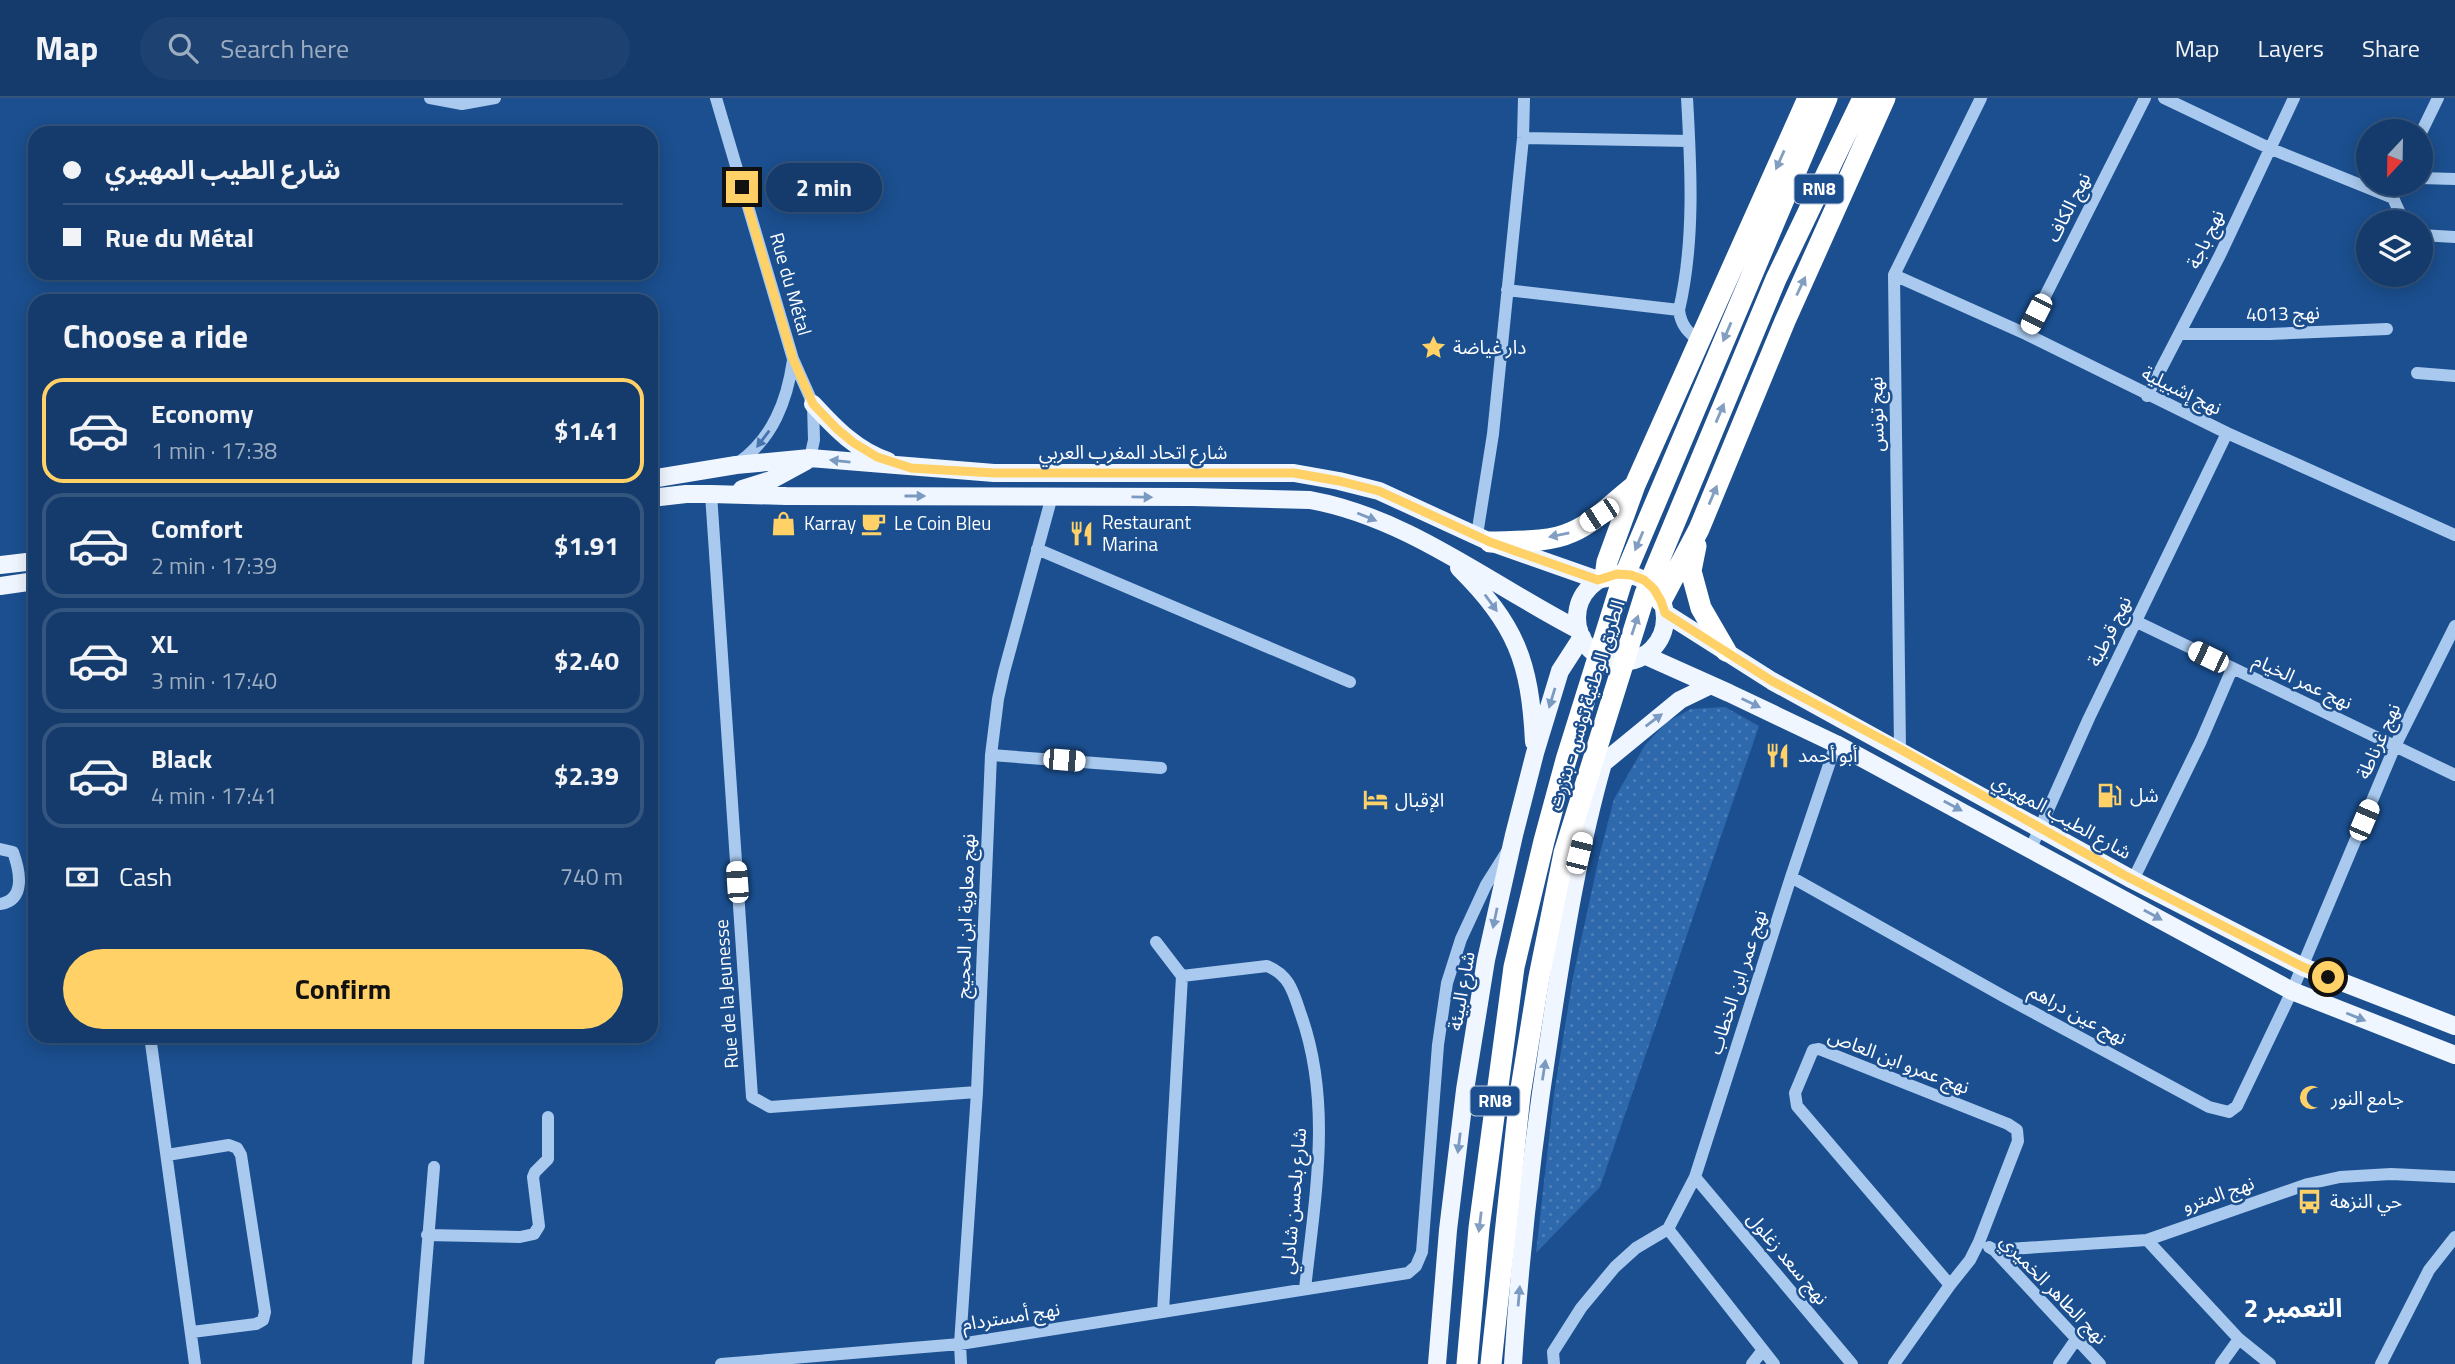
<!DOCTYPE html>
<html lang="en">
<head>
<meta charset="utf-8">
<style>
  :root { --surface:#143b6b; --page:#1d4271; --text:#f1f3f6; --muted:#9dadc1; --line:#33557e; --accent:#ffd166 }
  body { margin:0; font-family:"Titillium Web","Noto Sans Arabic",sans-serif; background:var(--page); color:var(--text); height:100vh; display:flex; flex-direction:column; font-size:26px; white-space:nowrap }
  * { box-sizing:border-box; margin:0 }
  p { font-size:23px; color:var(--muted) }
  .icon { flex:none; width:38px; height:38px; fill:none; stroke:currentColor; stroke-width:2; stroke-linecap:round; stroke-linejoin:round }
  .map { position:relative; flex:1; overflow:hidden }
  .panel { position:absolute; left:28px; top:196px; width:630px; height:749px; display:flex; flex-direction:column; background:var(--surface); border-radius:21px; box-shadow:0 4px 18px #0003,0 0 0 2px var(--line) }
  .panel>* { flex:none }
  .top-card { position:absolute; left:28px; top:28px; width:630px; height:154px; border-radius:21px; box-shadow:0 4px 18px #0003,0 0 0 2px var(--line); display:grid; align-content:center; height:154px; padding:0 35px; background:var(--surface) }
  .needle { width:46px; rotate:202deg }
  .controls { position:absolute; left:2356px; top:21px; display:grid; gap:14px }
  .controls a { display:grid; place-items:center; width:77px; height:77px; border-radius:50%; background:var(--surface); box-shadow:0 4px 18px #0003,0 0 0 2px var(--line); font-size:35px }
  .end { position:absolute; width:32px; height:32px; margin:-16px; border:9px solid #ffd166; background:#111; box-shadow:0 0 0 4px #111 }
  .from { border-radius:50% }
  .bubble { position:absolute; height:49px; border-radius:24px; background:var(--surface); box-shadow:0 4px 18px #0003,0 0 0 2px var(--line); font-size:23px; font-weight:700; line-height:49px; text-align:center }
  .car { position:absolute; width:21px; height:42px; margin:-21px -10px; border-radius:9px; box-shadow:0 0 5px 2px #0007; background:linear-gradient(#fff 24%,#345 0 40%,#fff 0 76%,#345 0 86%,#fff 0) }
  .top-card b { display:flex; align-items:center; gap:24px; height:66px; font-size:26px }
  .top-card b+b { border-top:2px solid var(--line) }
  .top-card i { width:18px; height:18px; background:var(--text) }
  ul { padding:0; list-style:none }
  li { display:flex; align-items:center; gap:21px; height:105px; margin:0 14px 10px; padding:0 21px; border:4px solid var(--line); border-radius:21px }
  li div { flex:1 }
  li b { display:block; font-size:26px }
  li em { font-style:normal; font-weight:700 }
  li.current { border-color:var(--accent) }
  li>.icon { width:63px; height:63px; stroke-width:1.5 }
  h2 { padding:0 35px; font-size:32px; line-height:84px }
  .pay { display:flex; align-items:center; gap:18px; height:77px; padding:0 35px; font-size:26px }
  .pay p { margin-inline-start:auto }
  .action { display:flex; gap:14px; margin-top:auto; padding:14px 35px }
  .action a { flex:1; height:80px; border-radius:42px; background:var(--accent); color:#111; font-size:28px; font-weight:700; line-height:80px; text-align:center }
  header { display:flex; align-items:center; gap:42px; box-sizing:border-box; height:98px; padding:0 35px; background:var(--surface); border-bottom:2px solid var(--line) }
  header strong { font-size:33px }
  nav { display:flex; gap:38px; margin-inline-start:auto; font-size:24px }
  .search { width:490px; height:63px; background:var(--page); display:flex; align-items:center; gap:18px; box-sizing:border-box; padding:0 24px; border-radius:38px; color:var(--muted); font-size:26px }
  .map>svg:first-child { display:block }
</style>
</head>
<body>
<header>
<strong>Map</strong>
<div class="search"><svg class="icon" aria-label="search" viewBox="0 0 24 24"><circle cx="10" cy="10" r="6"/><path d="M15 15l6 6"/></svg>Search here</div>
<nav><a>Map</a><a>Layers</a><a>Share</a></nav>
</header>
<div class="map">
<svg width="2455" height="1266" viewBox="0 0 2455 1266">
  <defs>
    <pattern id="park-dots" width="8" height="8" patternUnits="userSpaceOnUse" patternTransform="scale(1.75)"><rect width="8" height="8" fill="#2e69ad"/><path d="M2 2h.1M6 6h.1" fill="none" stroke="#4d80b9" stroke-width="1.8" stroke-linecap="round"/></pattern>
  </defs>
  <rect width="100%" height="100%" fill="#1b4f8f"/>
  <path fill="url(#park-dots)" d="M 1725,609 L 1759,628 L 1600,1089 L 1536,1155 L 1554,996 L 1573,879 L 1600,755 L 1614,701 L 1645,647 L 1667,624 L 1691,611 Z"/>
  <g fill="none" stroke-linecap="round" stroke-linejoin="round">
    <path stroke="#a9c9ee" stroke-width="12" d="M 430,0 L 462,6 L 495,0
      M 716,0 L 793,261 L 813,306 L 814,342 L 810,360
      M 2164,0 L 2269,50 L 2393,100
      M 2420,37 L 2438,0
      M 1523,40 L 1689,43
      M 2420,80 L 2455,81
      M 2393,100 L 2404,124
      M 2393,100 L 2398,86
      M 2420,137 L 2455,139
      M 1894,177 L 2026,236 L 2227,335 L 2455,437
      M 1507,192 L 1679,212 C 1695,144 1691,69 1687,0
      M 1679,212 C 1681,228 1688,234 1700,244
      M 2026,236 L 2145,0
      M 2181,236 L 2270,236 L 2387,231
      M 2417,275 L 2455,278
      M 2147,298 L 2220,157 L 2294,0
      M 738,365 C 773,340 787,303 793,262
      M 711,396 L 752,999 L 770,1009 L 977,994
      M 1477,437 L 1493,336 L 1523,40 L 1524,0
      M 1037,451 L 1350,584
      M 2135,523 L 2455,677
      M 1900,651 L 1894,177 L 1981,0
      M 991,657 L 1161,670
      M 2031,750 L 2089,620 L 2227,335
      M 0,751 L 13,754 C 20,773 26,802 0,806
      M 1791,779 L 2003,898 L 2209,1009 L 2229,1014 L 2237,1008 L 2292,893 L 2395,648 L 2455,528
      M 2133,782 L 2201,643 L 2232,571
      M 1156,844 L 1182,878 L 1163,1214
      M 1182,878 L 1267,868 C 1289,877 1293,893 1300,914 C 1333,1004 1315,1098 1305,1191
      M 150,938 L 195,1266
      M 167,1057 L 229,1047 L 237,1050 L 241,1057 L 265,1214 L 263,1222 L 256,1226 L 192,1234
      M 1695,1079 L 1852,1266
      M 1668,1131 L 1695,1079 L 1791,779 L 1836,646
      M 1668,1131 L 1774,1266
      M 427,1137 L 520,1139 L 534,1136 L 539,1128 L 533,1079 L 535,1074 L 548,1061 L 548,1019
      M 2147,1142 L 2239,1241 L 2270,1266
      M 1989,1149 L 1994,1152 L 2100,1266
      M 1994,1152 L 2147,1142 L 2308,1086 L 2340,1079 L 2391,1076 L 2455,1079
      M 418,1266 L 434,1069
      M 721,1266 L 960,1246 L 1408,1175 L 1416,1168 L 1422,1154 L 1438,947 L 1447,885 L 1461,841 L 1486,787 L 1508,752
      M 961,1266 L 960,1246 L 977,994 L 991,657 L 998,601 L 1004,574 L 1052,398
      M 1554,1266 L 1553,1254 L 1581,1210 L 1615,1169 L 1636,1150 L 1668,1131
      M 1752,1266 L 1763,1252
      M 1894,1266 L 1950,1187 L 1970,1162 L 1979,1144 L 2018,1043 L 2017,1032 L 2008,1026 L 1819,951 L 1813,952 L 1795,995 L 1797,1008 L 1950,1187
      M 2059,1266 L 2077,1240
      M 2221,1266 L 2239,1241
      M 2381,1266 L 2429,1172 L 2455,1139"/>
    <path stroke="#f0f6ff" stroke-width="18" d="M 813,306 C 835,330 857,353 888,363
      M 651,381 L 736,367 L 810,360 L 994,375 L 1294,375 L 1339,383 L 1379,393 L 1490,444 L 1598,482
      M 742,391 L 771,382 L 806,363
      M 651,400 L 686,396 L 711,396 L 786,398 L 1192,399 L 1310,402 C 1409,420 1491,487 1579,532
      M 0,467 L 35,463
      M 1459,470 C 1516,527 1530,563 1534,644
      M1577 520a44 44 0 1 1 88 0a44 44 0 1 1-88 0Z
      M 0,488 L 35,483
      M 1665,515 L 1772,583 L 2133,782 L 2303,869 L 2455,928
      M 1644,557 L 1729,595 L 1836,646 L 2292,893 L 2455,957
      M 1602,666 L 1680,602 L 1711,587
      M 1437,1266 L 1448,1132 L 1465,992 L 1486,862 L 1514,737 L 1535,655 L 1560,573 L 1582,539
      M 1513,1266 C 1520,1155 1533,1044 1550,934 C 1564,841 1579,748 1605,658"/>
    <path stroke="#fff" stroke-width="21" d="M 1490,444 C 1516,443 1548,445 1572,434 C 1595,424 1614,404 1633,389
      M 1696,448 L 1691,473 L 1701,510 L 1726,553
      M 1605,479 L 1607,464 L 1635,387 L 1808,0
      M 1661,503 L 1699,431 L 1785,223 L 1885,0
      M 1467,1266 L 1479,1130 L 1514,869 L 1544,743 L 1566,662 L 1621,486 L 1827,0
      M 1491,1266 L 1520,997 L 1539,879 L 1564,755 L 1645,496 L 1776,181 L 1863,0"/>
  </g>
  <defs><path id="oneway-solid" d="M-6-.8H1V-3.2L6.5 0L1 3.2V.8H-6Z" transform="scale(1.75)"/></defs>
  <g fill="#829ec1">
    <use href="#oneway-solid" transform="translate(1780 62) rotate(114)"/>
    <use href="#oneway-solid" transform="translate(1801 188) rotate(-65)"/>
    <use href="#oneway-solid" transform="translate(1727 234) rotate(113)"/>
    <use href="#oneway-solid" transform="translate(1720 315) rotate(-67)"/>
    <use href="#oneway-solid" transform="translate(1713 397) rotate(-67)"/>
    <use href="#oneway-solid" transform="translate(1559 437) rotate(169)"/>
    <use href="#oneway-solid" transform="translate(1639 443) rotate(113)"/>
    <use href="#oneway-solid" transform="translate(1635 527) rotate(-72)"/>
    <use href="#oneway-solid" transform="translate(1480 1124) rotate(97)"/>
  </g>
  <use fill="#4674ac" href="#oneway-solid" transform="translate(763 341) rotate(127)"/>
  <g fill="#7b9ac1">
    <use href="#oneway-solid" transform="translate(840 363) rotate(-174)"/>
    <use href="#oneway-solid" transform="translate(915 398)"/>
    <use href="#oneway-solid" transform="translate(1142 399) rotate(1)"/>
    <use href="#oneway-solid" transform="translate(1367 419) rotate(22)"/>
    <use href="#oneway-solid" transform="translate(1491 505) rotate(54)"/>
    <use href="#oneway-solid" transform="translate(1552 600) rotate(107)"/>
    <use href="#oneway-solid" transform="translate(1751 605) rotate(26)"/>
    <use href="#oneway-solid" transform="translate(1654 622) rotate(-37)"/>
    <use href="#oneway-solid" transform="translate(1953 708) rotate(28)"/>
    <use href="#oneway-solid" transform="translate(2153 817) rotate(29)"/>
    <use href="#oneway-solid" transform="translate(1495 820) rotate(102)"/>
    <use href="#oneway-solid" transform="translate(2356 919) rotate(22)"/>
    <use href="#oneway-solid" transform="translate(1544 972) rotate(-81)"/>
    <use href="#oneway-solid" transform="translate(1459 1045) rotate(97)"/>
    <use href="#oneway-solid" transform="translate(1519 1198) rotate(-85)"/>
  </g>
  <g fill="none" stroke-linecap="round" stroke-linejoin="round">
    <path stroke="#ffd166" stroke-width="9" d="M 742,89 L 793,261 L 813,306 L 837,331 L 854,345 L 877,359 L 911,370 L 994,375 L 1294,375 L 1339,383 L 1379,393 L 1490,444 L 1598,482 L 1617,476 L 1631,477 L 1644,482 L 1654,491 L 1661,503 L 1665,515 L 1772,583 L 1900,651 L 2124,777 L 2303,869 L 2328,879"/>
  </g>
  <defs>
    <symbol id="sight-bare" viewBox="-9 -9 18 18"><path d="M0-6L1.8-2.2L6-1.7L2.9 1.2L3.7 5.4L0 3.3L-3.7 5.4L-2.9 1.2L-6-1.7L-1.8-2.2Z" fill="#ffd166" stroke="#1b4f8f" stroke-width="2.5" paint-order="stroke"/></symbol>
    <symbol id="shop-bare" viewBox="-9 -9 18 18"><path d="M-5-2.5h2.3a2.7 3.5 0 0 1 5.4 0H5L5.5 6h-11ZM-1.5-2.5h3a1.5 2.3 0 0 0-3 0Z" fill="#ffd166" stroke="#1b4f8f" stroke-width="2.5" paint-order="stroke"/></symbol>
    <symbol id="cafe-bare" viewBox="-9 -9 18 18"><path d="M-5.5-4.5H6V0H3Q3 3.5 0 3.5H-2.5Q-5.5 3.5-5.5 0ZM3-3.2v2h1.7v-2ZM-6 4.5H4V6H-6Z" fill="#ffd166" stroke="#1b4f8f" stroke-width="2.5" paint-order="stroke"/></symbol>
    <symbol id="restaurant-bare" viewBox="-9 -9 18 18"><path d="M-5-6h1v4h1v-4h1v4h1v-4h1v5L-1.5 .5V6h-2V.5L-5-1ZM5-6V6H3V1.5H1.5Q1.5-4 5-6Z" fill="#ffd166" stroke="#1b4f8f" stroke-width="2.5" paint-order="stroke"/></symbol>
    <symbol id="fuel-bare" viewBox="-9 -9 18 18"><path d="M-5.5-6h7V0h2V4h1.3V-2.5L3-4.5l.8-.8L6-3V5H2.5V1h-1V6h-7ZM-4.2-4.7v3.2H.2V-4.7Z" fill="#ffd166" stroke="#1b4f8f" stroke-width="2.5" paint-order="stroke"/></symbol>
    <symbol id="hotel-bare" viewBox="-9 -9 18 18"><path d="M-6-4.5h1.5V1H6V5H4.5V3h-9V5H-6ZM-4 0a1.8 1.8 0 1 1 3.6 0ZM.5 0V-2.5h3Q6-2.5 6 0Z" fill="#ffd166" stroke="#1b4f8f" stroke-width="2.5" paint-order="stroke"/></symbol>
    <symbol id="mosque-bare" viewBox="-9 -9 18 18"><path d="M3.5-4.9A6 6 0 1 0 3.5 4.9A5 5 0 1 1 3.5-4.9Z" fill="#ffd166" stroke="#1b4f8f" stroke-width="2.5" paint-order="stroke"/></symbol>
    <symbol id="bus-bare" viewBox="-9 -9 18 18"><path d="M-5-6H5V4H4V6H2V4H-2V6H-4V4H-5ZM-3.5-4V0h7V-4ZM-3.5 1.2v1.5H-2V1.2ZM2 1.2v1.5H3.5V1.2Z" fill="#ffd166" stroke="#1b4f8f" stroke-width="2.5" paint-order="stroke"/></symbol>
  </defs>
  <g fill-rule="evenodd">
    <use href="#sight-bare" x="1416" y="232" width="35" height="35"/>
    <use href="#shop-bare" x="766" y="408" width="35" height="35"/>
    <use href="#cafe-bare" x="856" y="408" width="35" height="35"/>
    <use href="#restaurant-bare" x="1064" y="418" width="35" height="35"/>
    <use href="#restaurant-bare" x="1760" y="640" width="35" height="35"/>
    <use href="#fuel-bare" x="2092" y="680" width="35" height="35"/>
    <use href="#hotel-bare" x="1358" y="684" width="35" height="35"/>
    <use href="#mosque-bare" x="2294" y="982" width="35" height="35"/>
    <use href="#bus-bare" x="2292" y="1086" width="35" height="35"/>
  </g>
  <g text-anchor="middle" stroke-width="5" stroke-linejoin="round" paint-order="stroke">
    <g fill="#1b4f8f" stroke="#bbcadd" stroke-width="2">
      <rect x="1794.5" y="76.5" width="49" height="29" rx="5"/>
      <rect x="1470.5" y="988.5" width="49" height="29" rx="5"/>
    </g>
    <g font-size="18" font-weight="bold" fill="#fff">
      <text x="1819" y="97">RN8</text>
      <text x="1495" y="1009">RN8</text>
    </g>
    <g font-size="19" fill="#fff" stroke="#1b4f8f">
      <text transform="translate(2068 109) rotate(-63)" y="7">نهج الكاف</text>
      <text transform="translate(2205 141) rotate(-65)" y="7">نهج باجة</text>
      <text transform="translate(791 186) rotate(74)" y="7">Rue du Métal</text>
      <text transform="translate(2283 215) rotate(-2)" y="7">نهج 4013</text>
      <text transform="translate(2182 292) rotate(26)" y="7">نهج إشبيلية</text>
      <text transform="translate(1876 316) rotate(-91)" y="7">نهج تونس</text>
      <text x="1133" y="361">شارع اتحاد المغرب العربي</text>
      <text transform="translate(2109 533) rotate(-64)" y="7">نهج قرطبة</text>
      <text transform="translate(2303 583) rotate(25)" y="7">نهج عمر الخيام</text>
      <text transform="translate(1586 607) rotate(-73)" y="7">الطريق الوطنية تونس - بنزرت</text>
      <text transform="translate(2378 643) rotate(-66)" y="7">نهج غرناطة</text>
      <text transform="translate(2062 718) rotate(29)" y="7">شارع الطيب المهيري</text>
      <text transform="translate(965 818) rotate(-88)" y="7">نهج معاوية ابن الحجيج</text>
      <text transform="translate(1737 884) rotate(-72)" y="7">نهج عمر ابن الخطاب</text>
      <text transform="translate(1461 893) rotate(-80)" y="7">شارع البيئة</text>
      <text transform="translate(726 896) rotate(-94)" y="7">Rue de la Jeunesse</text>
      <text transform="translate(2078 916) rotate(28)" y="7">نهج عين دراهم</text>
      <text transform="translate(1899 963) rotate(21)" y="7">نهج عمرو ابن العاص</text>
      <text transform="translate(2218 1096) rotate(-19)" y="7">نهج المترو</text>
      <text transform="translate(1293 1103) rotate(-85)" y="7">شارع بلحسن شادلي</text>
      <text transform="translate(1788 1160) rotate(50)" y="7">نهج سعد زغلول</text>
      <text transform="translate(2054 1191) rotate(46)" y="7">نهج الطاهر الخميري</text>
      <text transform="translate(1011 1218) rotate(-9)" y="7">نهج أمستردام</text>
    </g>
    <g font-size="19" fill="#fff" stroke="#1b4f8f" text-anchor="start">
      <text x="1453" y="256">دار غياضة</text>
      <text x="1102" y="431">Restaurant<tspan x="1102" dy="22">Marina</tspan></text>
      <text x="804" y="432">Karray</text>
      <text x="894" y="432">Le Coin Bleu</text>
      <text x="1798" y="664">أبو أحمد</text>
      <text x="2130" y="704">شل</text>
      <text x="1395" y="709">الإقبال</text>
      <text x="2331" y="1007">جامع النور</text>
      <text x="2330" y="1110">حي النزهة</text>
    </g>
    <g font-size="26" font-weight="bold" fill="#fff" stroke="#1b4f8f">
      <text x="2293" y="1219">التعمير 2</text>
    </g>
  </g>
</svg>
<div class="controls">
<a><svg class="needle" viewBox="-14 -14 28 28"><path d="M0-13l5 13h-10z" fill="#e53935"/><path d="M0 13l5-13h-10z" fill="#9dadc1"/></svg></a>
<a><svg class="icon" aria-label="layers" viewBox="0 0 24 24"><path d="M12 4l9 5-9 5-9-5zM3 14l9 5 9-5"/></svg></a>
</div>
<i class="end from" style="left:2328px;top:879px"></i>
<i class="end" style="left:742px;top:89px"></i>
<div class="bubble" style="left:766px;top:65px;width:116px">2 min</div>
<i class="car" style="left:2036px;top:216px;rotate:207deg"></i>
<i class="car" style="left:1599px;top:417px;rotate:237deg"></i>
<i class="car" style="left:2208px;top:559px;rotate:296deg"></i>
<i class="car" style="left:1064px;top:662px;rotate:95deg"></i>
<i class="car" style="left:2364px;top:722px;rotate:23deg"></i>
<i class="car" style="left:1579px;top:755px;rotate:14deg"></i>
<i class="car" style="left:737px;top:784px;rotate:356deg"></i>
<div class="top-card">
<b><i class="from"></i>شارع الطيب المهيري</b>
<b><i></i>Rue du Métal</b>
</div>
<section class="panel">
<h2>Choose a ride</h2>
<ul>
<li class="current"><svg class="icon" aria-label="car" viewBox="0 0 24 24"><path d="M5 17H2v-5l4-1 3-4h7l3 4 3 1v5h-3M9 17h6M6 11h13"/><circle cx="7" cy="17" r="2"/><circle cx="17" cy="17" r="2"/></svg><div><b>Economy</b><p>1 min · 17:38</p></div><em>$1.41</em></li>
<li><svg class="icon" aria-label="car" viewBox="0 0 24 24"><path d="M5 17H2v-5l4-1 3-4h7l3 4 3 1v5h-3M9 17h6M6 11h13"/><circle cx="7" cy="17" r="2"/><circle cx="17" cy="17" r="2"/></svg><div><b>Comfort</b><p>2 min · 17:39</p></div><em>$1.91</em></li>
<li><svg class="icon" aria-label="car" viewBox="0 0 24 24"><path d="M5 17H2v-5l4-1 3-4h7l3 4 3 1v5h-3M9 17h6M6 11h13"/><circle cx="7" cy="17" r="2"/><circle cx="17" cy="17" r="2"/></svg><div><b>XL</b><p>3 min · 17:40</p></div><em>$2.40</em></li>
<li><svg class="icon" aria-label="car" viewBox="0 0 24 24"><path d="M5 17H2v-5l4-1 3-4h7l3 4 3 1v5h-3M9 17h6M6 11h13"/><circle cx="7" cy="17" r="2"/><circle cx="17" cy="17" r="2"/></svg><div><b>Black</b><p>4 min · 17:41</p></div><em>$2.39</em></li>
</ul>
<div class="pay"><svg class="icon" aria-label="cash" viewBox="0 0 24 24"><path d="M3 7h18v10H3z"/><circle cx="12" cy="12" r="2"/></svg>Cash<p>740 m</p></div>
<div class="action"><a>Confirm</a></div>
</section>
</div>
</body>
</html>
